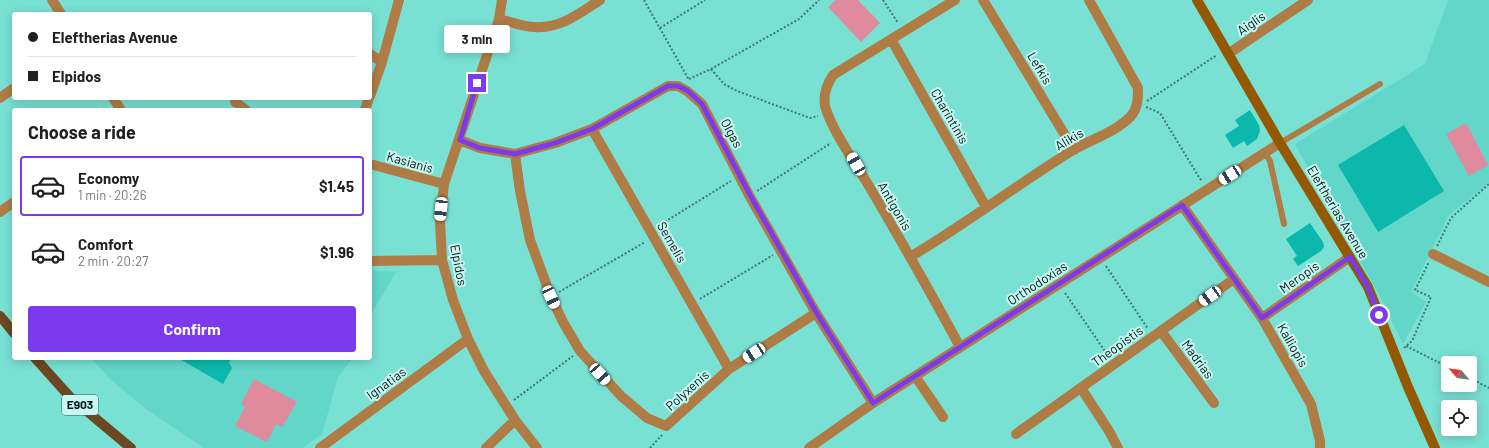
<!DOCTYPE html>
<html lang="en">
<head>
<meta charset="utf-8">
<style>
  :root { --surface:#fff; --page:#f2f2f2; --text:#202124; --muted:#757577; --line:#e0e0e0; --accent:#7c3aed }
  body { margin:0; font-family:Barlow,sans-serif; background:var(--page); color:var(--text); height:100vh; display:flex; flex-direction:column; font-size:15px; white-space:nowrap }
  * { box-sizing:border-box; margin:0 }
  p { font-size:13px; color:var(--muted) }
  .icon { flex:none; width:22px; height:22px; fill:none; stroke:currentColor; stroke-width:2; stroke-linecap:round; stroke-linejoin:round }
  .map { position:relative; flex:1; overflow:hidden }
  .drawer { position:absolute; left:12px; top:108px; width:360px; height:252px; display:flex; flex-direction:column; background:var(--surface); border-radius:4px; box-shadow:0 2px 10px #0003 }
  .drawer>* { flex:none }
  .banner { position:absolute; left:12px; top:12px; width:360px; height:88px; border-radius:4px; box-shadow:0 2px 10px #0003; display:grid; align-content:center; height:88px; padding:0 16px; background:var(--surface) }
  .needle { width:26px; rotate:298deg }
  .buttons { position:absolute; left:1441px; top:356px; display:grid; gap:8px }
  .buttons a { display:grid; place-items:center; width:36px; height:36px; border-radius:4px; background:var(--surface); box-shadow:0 2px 10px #0003; font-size:20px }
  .end { position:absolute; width:18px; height:18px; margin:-9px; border:5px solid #7c3aed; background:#fff; box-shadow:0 0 0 2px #fff }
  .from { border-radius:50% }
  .bubble { position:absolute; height:28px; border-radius:4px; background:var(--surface); box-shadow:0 2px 10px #0003; font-size:13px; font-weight:700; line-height:28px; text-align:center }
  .car { position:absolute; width:12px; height:24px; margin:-12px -6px; border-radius:5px; box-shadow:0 0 3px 1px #0007; background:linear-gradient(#fff 24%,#345 0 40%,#fff 0 76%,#345 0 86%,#fff 0) }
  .banner b { display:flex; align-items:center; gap:14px; height:38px; font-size:15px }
  .banner b+b { border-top:1px solid var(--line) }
  .banner i { width:10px; height:10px; background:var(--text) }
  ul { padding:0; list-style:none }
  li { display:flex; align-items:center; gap:12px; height:60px; margin:0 8px 6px; padding:0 8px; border:2px solid transparent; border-radius:4px }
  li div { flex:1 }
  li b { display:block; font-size:15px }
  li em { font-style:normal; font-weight:700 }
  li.current { border-color:var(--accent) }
  li>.icon { width:36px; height:36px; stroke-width:1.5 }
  h2 { padding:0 16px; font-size:18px; line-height:48px }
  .button { display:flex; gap:8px; margin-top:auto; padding:8px 16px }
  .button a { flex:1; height:46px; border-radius:4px; background:var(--accent); color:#fff; font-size:16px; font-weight:700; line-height:46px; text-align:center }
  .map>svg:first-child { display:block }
</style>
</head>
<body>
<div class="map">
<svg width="1489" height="448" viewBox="0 0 1489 448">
  <rect width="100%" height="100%" fill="#79e0d4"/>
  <path fill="#61d6c9" d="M 1448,0 L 1489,0 L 1489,183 L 1448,216 L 1411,292 L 1426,302 L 1403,344 L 1382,300 L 1295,144 L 1425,64 Z
    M 370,270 L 396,272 L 370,316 Z
    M 91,358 L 353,358 L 338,377 L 322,434 L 303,448 L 204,448 L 146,409 L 109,378 Z"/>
  <path fill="#e08a9d" d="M 836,0 L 858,0 L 880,23 L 861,42 L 828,7 Z
    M 1466,123 L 1488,165 L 1469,176 L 1446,134 Z
    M 254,379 L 297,402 L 282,427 L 276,424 L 267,442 L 235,426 L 245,407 L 241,404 Z"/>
  <path fill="#0bb8ab" d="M 1250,110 L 1259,125 L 1260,131 L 1257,139 L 1247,146 L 1244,141 L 1233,148 L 1225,135 L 1239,126 L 1235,120 Z
    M 1404,125 L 1444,191 L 1378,232 L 1338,165 Z
    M 1310,223 L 1323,242 L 1324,247 L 1321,251 L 1298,266 L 1293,259 L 1297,256 L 1286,239 Z
    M 178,358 L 232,358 L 229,362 L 232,368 L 223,384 Z"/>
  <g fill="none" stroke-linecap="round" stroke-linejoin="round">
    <path stroke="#3d7b74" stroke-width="2" stroke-dasharray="2 2" stroke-linecap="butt" d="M 644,0 L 689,80
      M 883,0 L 898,23
      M 660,28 L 705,0
      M 711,69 L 724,84 L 737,91 L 810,118 L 818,116
      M 689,79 L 711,69 L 799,19 L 819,0
      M 1147,101 L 1217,55
      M 1146,107 L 1160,113 L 1202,182
      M 757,191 L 831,143
      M 658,226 L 731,181
      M 1437,246 L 1451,218 L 1489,184
      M 1106,266 L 1148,329
      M 559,292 L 645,242
      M 1065,293 L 1109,357
      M 700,299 L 773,255
      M 1406,346 L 1448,367
      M 1404,348 L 1412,341 L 1431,297 L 1415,290 L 1429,262
      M 1470,378 L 1489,388
      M 514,400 L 573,356
      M 650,448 L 662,435"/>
    <path stroke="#af7c45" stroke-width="6" d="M 1280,143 L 1380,84
      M 1265,153 L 1270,161 L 1284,224"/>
    <path stroke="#af7c45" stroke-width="10" d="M 52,0 L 61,14
      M 502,0 L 499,19 L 444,184 L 440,222 L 442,260 L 453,300 L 468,339 L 484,371 L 515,420 L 537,448
      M 955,0 L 833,75 C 827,84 823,94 825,106 C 831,129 856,164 869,186 C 900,239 931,293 960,347
      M 983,0 L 1074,150
      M 499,19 C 511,22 524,27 535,27 C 560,29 580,13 600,0
      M 891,39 L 986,207
      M 370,54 L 382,62
      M 1228,54 L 1308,0
      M 370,96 L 382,62 L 399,0
      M 0,98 L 14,88
      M 113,98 L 121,110
      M 235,102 L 246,110
      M 365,110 L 369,98
      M 592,129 L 729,369
      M 460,140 L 480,148 L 515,154 L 555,143 L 592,129 L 668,86 L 678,86 L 687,91 L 702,104 L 749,195 L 816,313 L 873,403
      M 515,154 L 520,191 L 530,240 L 551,297 L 563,322 L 580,351 L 621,396 L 647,418 L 666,426 L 729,369 L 816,313
      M 370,164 L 444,184
      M 1182,205 L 1262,318 L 1311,404 L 1320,441 L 1320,448
      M 0,212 L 14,202
      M 1433,254 L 1489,282
      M 910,257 C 966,224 1018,184 1073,150 C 1092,139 1116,132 1131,116 C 1138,108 1138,98 1138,88 L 1089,0
      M 370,261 L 442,260
      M 1262,318 L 1350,257
      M 1161,331 L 1214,403
      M 915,376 L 943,417
      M 1081,388 L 1109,431 L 1118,448
      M 1016,434 L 1234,279
      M 320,448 L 468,339
      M 486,448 L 515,420
      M 809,448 L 873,403 L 1280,143"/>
    <path stroke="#945800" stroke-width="10" d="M 1197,0 L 1280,143 L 1368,287 L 1408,387 L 1435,448"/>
    <path stroke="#6c4822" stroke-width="10" d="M 0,316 L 14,333
      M 35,358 L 70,397 L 131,448"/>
  </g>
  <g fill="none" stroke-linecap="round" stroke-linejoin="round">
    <path stroke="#7c3aed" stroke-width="5" d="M 477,83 L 460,140 L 480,148 L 515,154 L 555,143 L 592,129 L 668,86 L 678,86 L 688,91 L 702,104 L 750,195 L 816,312 L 873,403 L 1182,205 L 1262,318 L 1350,257 L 1368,287 L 1379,315"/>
  </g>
  <g text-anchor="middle" stroke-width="4" stroke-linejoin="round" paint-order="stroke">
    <rect fill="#c7f7f0" stroke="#3e5b57" stroke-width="1" x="62" y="395" width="36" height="20" rx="3"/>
    <g font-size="12" font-weight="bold" fill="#031816">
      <text x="80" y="409">E903</text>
    </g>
    <g font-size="13" fill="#031816" stroke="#c7f7f0">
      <text transform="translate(1251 23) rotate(-34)" y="5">Aiglis</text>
      <text transform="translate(1040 68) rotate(59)" y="5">Lefkis</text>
      <text transform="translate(950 116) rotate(60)" y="5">Charintinis</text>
      <text transform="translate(732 133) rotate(62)" y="5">Olgas</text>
      <text transform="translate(1069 139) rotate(-31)" y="5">Alikis</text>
      <text transform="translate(410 162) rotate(16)" y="5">Kasianis</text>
      <text transform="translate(895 206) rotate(60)" y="5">Antigonis</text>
      <text transform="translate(1338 212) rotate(59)" y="5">Eleftherias Avenue</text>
      <text transform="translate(672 242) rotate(60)" y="5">Semelis</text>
      <text transform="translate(459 265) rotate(79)" y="5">Elpidos</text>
      <text transform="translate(1299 277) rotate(-35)" y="5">Meropis</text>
      <text transform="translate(1037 283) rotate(-33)" y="5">Orthodoxias</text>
      <text transform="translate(1293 345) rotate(60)" y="5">Kalliopis</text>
      <text transform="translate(1117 346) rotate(-36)" y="5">Theopistis</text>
      <text transform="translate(1198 359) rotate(54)" y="5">Madrias</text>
      <text transform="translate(386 383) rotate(-36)" y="5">Ignatias</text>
      <text transform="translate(687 390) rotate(-42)" y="5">Polyxenis</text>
    </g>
  </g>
</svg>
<div class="buttons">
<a><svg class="needle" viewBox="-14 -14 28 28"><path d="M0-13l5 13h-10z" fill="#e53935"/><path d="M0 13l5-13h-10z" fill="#757577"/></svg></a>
<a><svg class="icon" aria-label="locate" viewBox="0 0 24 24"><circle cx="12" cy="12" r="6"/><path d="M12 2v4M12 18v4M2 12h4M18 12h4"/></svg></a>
</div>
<i class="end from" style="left:1379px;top:315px"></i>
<i class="end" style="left:477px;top:83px"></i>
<div class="bubble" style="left:444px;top:25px;width:66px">3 min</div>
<i class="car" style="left:856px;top:164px;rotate:330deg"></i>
<i class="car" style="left:1230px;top:175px;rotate:237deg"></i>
<i class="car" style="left:441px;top:209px;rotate:186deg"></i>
<i class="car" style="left:1210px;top:296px;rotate:235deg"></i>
<i class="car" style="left:551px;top:297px;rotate:155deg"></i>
<i class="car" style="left:754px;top:353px;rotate:237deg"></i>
<i class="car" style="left:600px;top:374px;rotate:138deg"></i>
<div class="banner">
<b><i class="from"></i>Eleftherias Avenue</b>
<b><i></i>Elpidos</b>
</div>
<section class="drawer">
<h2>Choose a ride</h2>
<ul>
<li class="current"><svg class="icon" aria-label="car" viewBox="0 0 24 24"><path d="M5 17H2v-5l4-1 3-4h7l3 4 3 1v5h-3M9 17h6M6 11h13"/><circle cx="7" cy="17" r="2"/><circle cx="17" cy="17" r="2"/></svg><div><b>Economy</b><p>1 min · 20:26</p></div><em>$1.45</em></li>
<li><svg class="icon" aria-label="car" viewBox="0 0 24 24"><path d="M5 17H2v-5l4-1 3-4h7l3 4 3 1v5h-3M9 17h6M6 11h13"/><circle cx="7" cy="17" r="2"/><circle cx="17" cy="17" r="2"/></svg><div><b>Comfort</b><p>2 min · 20:27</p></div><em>$1.96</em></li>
</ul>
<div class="button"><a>Confirm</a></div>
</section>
</div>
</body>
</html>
